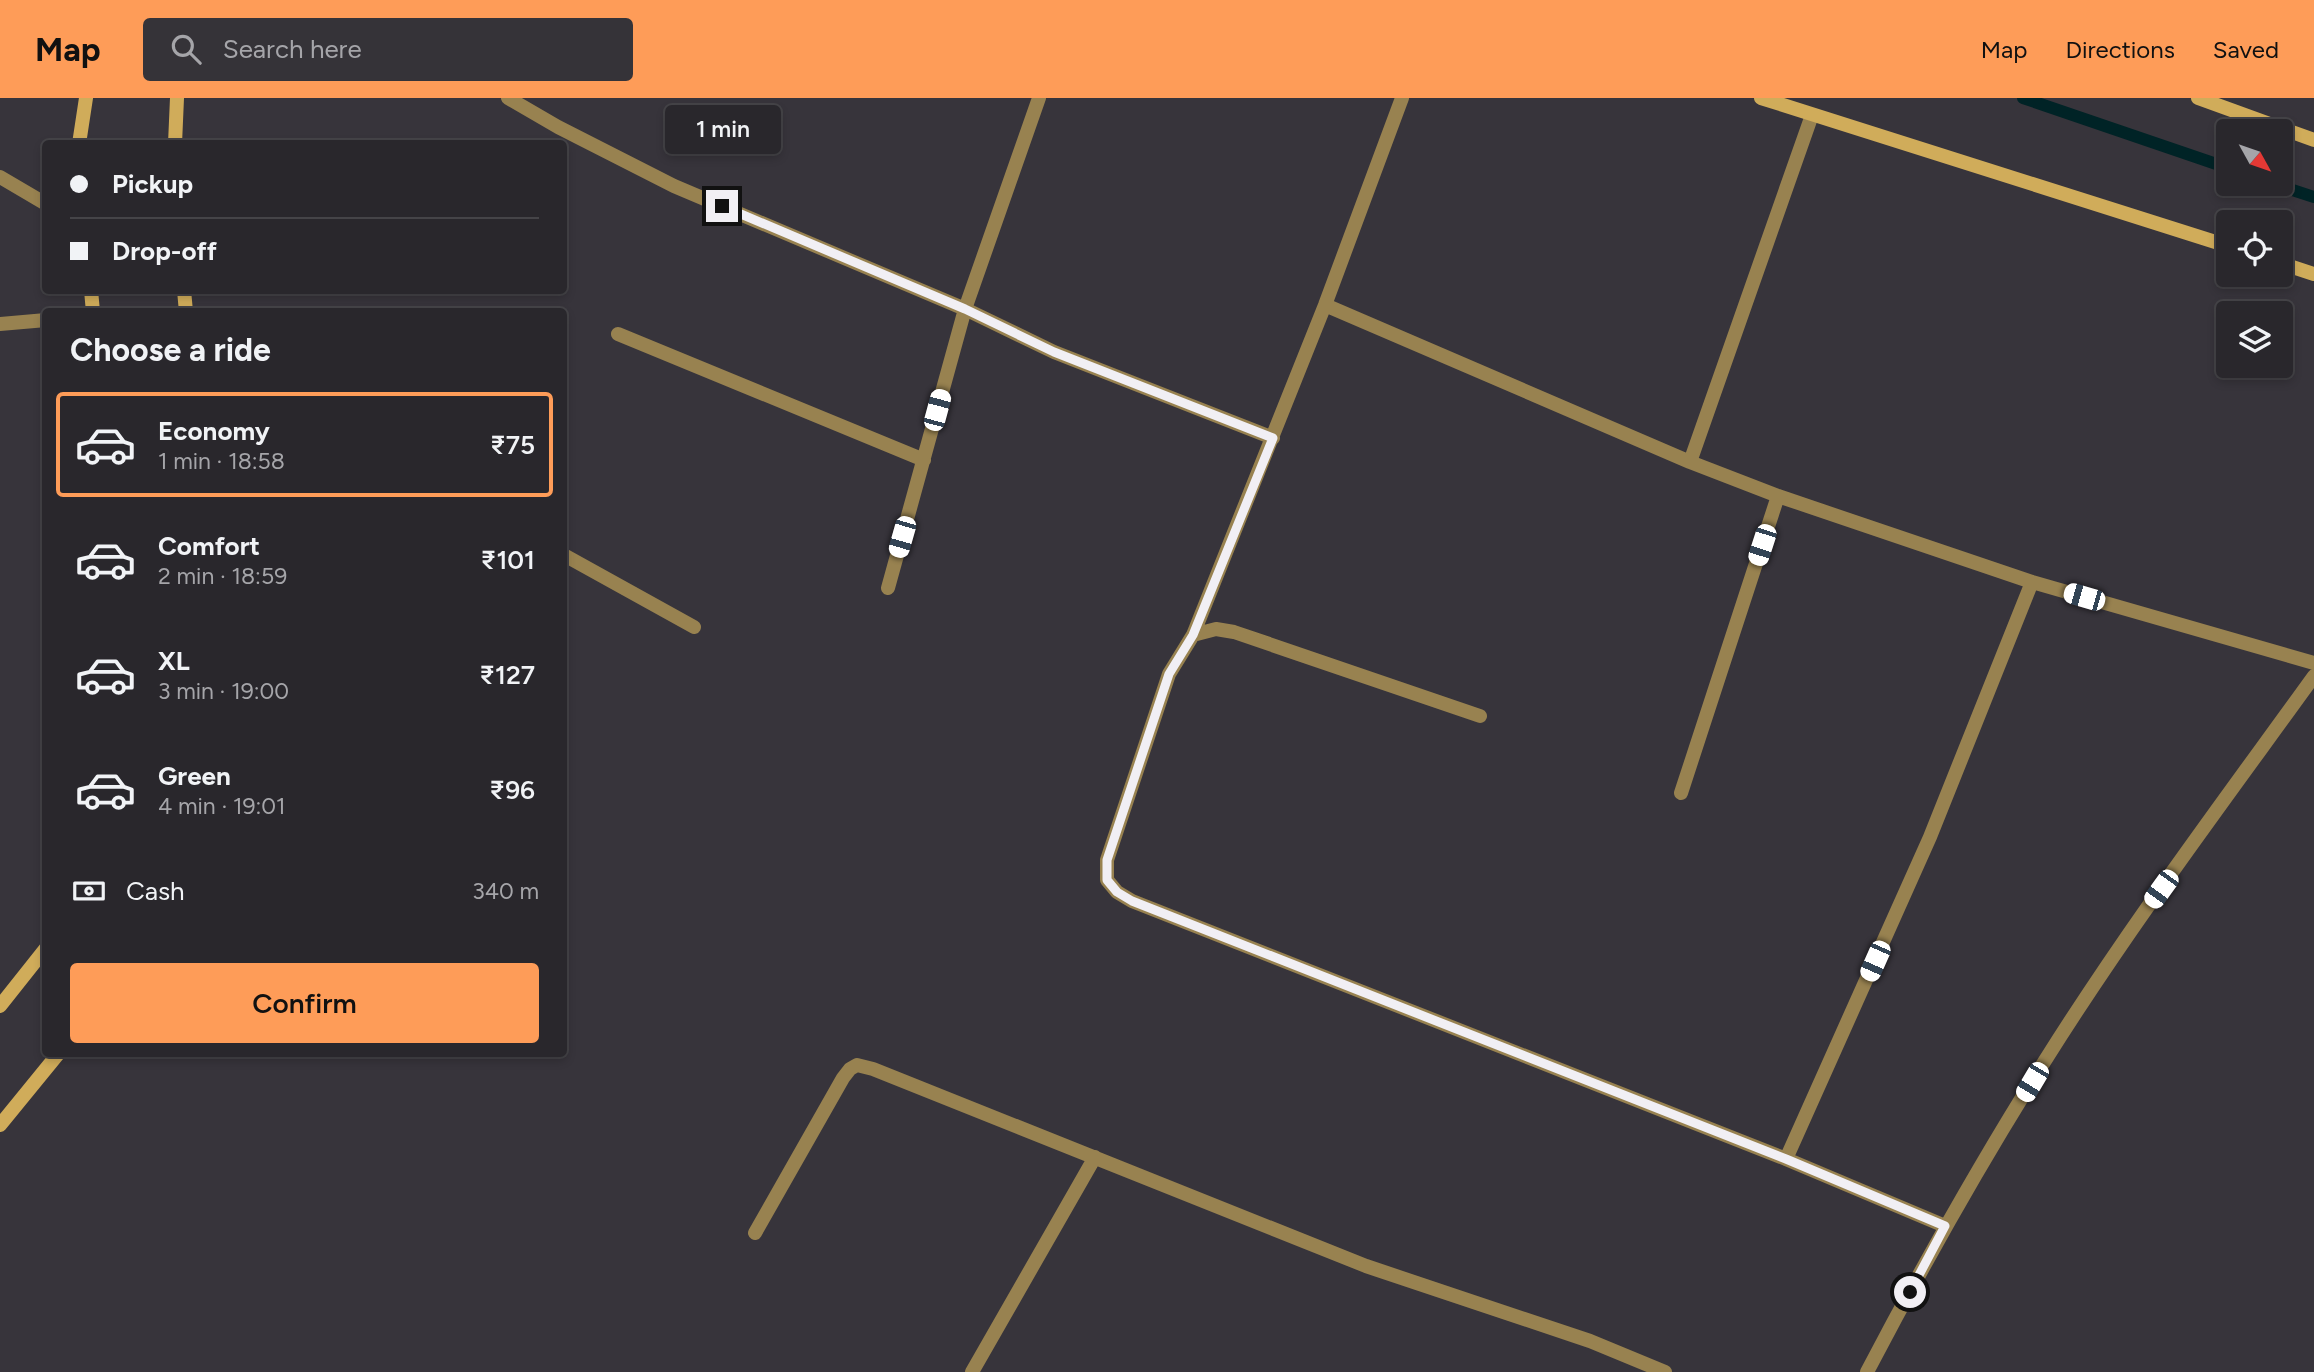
<!DOCTYPE html>
<html lang="en">
<head>
<meta charset="utf-8">
<style>
  :root { --surface:#29272c; --page:#353338; --text:#f1f3f6; --muted:#a5a5a9; --line:#454448; --accent:#fe9c58 }
  body { margin:0; font-family:Figtree,sans-serif; background:var(--page); color:var(--text); height:100vh; display:flex; flex-direction:column; font-size:26px; white-space:nowrap }
  * { box-sizing:border-box; margin:0 }
  p { font-size:23px; color:var(--muted) }
  .icon { flex:none; width:38px; height:38px; fill:none; stroke:currentColor; stroke-width:2; stroke-linecap:round; stroke-linejoin:round }
  .map { position:relative; flex:1; overflow:hidden }
  .side { position:absolute; left:42px; top:210px; width:525px; height:749px; display:flex; flex-direction:column; background:var(--surface); border-radius:7px; box-shadow:0 4px 10px #0003,0 0 0 2px var(--line) }
  .side>* { flex:none }
  .guide { position:absolute; left:42px; top:42px; width:525px; height:154px; border-radius:7px; box-shadow:0 4px 10px #0003,0 0 0 2px var(--line); display:grid; align-content:center; height:154px; padding:0 28px; background:var(--surface) }
  .needle { width:46px; rotate:130deg }
  .tools { position:absolute; left:2216px; top:21px; display:grid; gap:14px }
  .tools a { display:grid; place-items:center; width:77px; height:77px; border-radius:7px; background:var(--surface); box-shadow:0 4px 10px #0003,0 0 0 2px var(--line); font-size:35px }
  .end { position:absolute; width:32px; height:32px; margin:-16px; border:9px solid #f1eff4; background:#111; box-shadow:0 0 0 4px #111 }
  .from { border-radius:50% }
  .bubble { position:absolute; height:49px; border-radius:7px; background:var(--surface); box-shadow:0 4px 10px #0003,0 0 0 2px var(--line); font-size:23px; font-weight:600; line-height:49px; text-align:center }
  .car { position:absolute; width:21px; height:42px; margin:-21px -10px; border-radius:9px; box-shadow:0 0 5px 2px #0007; background:linear-gradient(#fff 24%,#345 0 40%,#fff 0 76%,#345 0 86%,#fff 0) }
  .guide b { display:flex; align-items:center; gap:24px; height:66px; font-size:26px }
  .guide b+b { border-top:2px solid var(--line) }
  .guide i { width:18px; height:18px; background:var(--text) }
  ul { padding:0; list-style:none }
  li { display:flex; align-items:center; gap:21px; height:105px; margin:0 14px 10px; padding:0 14px; border:4px solid transparent; border-radius:7px }
  li div { flex:1 }
  li b { display:block; font-size:26px }
  li em { font-style:normal; font-weight:600 }
  li.selected { border-color:var(--accent) }
  li>.icon { width:63px; height:63px; stroke-width:1.5 }
  h2 { padding:0 28px; font-size:32px; line-height:84px }
  .pay { display:flex; align-items:center; gap:18px; height:77px; padding:0 28px; font-size:26px }
  .pay p { margin-inline-start:auto }
  .action { display:flex; gap:14px; margin-top:auto; padding:14px 28px }
  .action a { flex:1; height:80px; border-radius:7px; background:var(--accent); color:#111; font-size:28px; font-weight:600; line-height:80px; text-align:center }
  header { display:flex; align-items:center; gap:42px; box-sizing:border-box; height:98px; padding:0 35px; background:var(--accent); color:#111 }
  header strong { font-size:33px }
  nav { display:flex; gap:38px; margin-inline-start:auto; font-size:24px }
  .search { width:490px; height:63px; background:var(--page); display:flex; align-items:center; gap:18px; box-sizing:border-box; padding:0 24px; border-radius:7px; color:var(--muted); font-size:26px }
  .map>svg:first-child { display:block }
</style>
</head>
<body>
<header>
<strong>Map</strong>
<div class="search"><svg class="icon" aria-label="search" viewBox="0 0 24 24"><circle cx="10" cy="10" r="6"/><path d="M15 15l6 6"/></svg>Search here</div>
<nav><a>Map</a><a>Directions</a><a>Saved</a></nav>
</header>
<div class="map">
<svg width="2314" height="1274" viewBox="0 0 2314 1274">
  <rect width="100%" height="100%" fill="#37343b"/>
  <g fill="none" stroke-linecap="round" stroke-linejoin="round">
    <path stroke="#002326" stroke-width="12" d="M 2023,0 L 2228,70
      M 2274,86 L 2314,99"/>
    <path stroke="#988250" stroke-width="14" d="M 508,0 L 558,29 L 674,88 L 965,211 L 1054,254 L 1273,340
      M 0,79 L 46,106
      M 1325,207 L 1690,364 L 1778,398 L 2032,484 L 2314,565
      M 0,226 L 46,222
      M 618,236 L 924,362
      M 1690,364 L 1812,17
      M 564,457 L 694,529
      M 888,490 L 965,211 L 1039,0
      M 1193,537 L 1325,207 L 1402,0
      M 1480,618 L 1234,534 L 1216,531 L 1193,537 L 1169,576 L 1107,762 L 1107,782 L 1117,794 L 1132,803 L 1786,1061 L 1945,1128
      M 1681,695 L 1778,398
      M 1786,1061 L 1930,739 L 2032,484
      M 755,1135 L 843,980 L 850,971 L 857,967 L 873,971 L 1366,1168 L 1590,1243 L 1665,1274
      M 972,1274 L 1095,1059
      M 1867,1274 C 1923,1167 1982,1062 2046,961 C 2129,829 2223,704 2314,578"/>
    <path stroke="#d0ac5a" stroke-width="14" d="M 1761,0 L 2228,148
      M 2198,0 L 2314,42
      M 79,46 L 86,0
      M 175,46 L 177,0
      M 2280,165 L 2314,176
      M 91,192 L 93,214
      M 184,192 L 186,214
      M 0,908 L 46,850
      M 0,1027 L 58,956"/>
  </g>
  <g fill="none" stroke-linecap="round" stroke-linejoin="round">
    <path stroke="#f1eff4" stroke-width="9" d="M 722,108 L 965,211 L 1054,254 L 1273,340 L 1193,537 L 1169,576 L 1107,762 L 1107,782 L 1117,794 L 1132,803 L 1786,1061 L 1945,1128 L 1910,1194"/>
  </g>
</svg>
<div class="tools">
<a><svg class="needle" viewBox="-14 -14 28 28"><path d="M0-13l5 13h-10z" fill="#e53935"/><path d="M0 13l5-13h-10z" fill="#a5a5a9"/></svg></a>
<a><svg class="icon" aria-label="locate" viewBox="0 0 24 24"><circle cx="12" cy="12" r="6"/><path d="M12 2v4M12 18v4M2 12h4M18 12h4"/></svg></a>
<a><svg class="icon" aria-label="layers" viewBox="0 0 24 24"><path d="M12 4l9 5-9 5-9-5zM3 14l9 5 9-5"/></svg></a>
</div>
<i class="end from" style="left:1910px;top:1194px"></i>
<i class="end" style="left:722px;top:108px"></i>
<div class="bubble" style="left:665px;top:7px;width:116px">1 min</div>
<i class="car" style="left:937px;top:312px;rotate:15deg"></i>
<i class="car" style="left:902px;top:439px;rotate:196deg"></i>
<i class="car" style="left:1762px;top:447px;rotate:198deg"></i>
<i class="car" style="left:2084px;top:499px;rotate:286deg"></i>
<i class="car" style="left:2161px;top:791px;rotate:216deg"></i>
<i class="car" style="left:1875px;top:863px;rotate:204deg"></i>
<i class="car" style="left:2032px;top:984px;rotate:211deg"></i>
<div class="guide">
<b><i class="from"></i>Pickup</b>
<b><i></i>Drop-off</b>
</div>
<section class="side">
<h2>Choose a ride</h2>
<ul>
<li class="selected"><svg class="icon" aria-label="car" viewBox="0 0 24 24"><path d="M5 17H2v-5l4-1 3-4h7l3 4 3 1v5h-3M9 17h6M6 11h13"/><circle cx="7" cy="17" r="2"/><circle cx="17" cy="17" r="2"/></svg><div><b>Economy</b><p>1 min · 18:58</p></div><em>₹75</em></li>
<li><svg class="icon" aria-label="car" viewBox="0 0 24 24"><path d="M5 17H2v-5l4-1 3-4h7l3 4 3 1v5h-3M9 17h6M6 11h13"/><circle cx="7" cy="17" r="2"/><circle cx="17" cy="17" r="2"/></svg><div><b>Comfort</b><p>2 min · 18:59</p></div><em>₹101</em></li>
<li><svg class="icon" aria-label="car" viewBox="0 0 24 24"><path d="M5 17H2v-5l4-1 3-4h7l3 4 3 1v5h-3M9 17h6M6 11h13"/><circle cx="7" cy="17" r="2"/><circle cx="17" cy="17" r="2"/></svg><div><b>XL</b><p>3 min · 19:00</p></div><em>₹127</em></li>
<li><svg class="icon" aria-label="car" viewBox="0 0 24 24"><path d="M5 17H2v-5l4-1 3-4h7l3 4 3 1v5h-3M9 17h6M6 11h13"/><circle cx="7" cy="17" r="2"/><circle cx="17" cy="17" r="2"/></svg><div><b>Green</b><p>4 min · 19:01</p></div><em>₹96</em></li>
</ul>
<div class="pay"><svg class="icon" aria-label="cash" viewBox="0 0 24 24"><path d="M3 7h18v10H3z"/><circle cx="12" cy="12" r="2"/></svg>Cash<p>340 m</p></div>
<div class="action"><a>Confirm</a></div>
</section>
</div>
</body>
</html>
